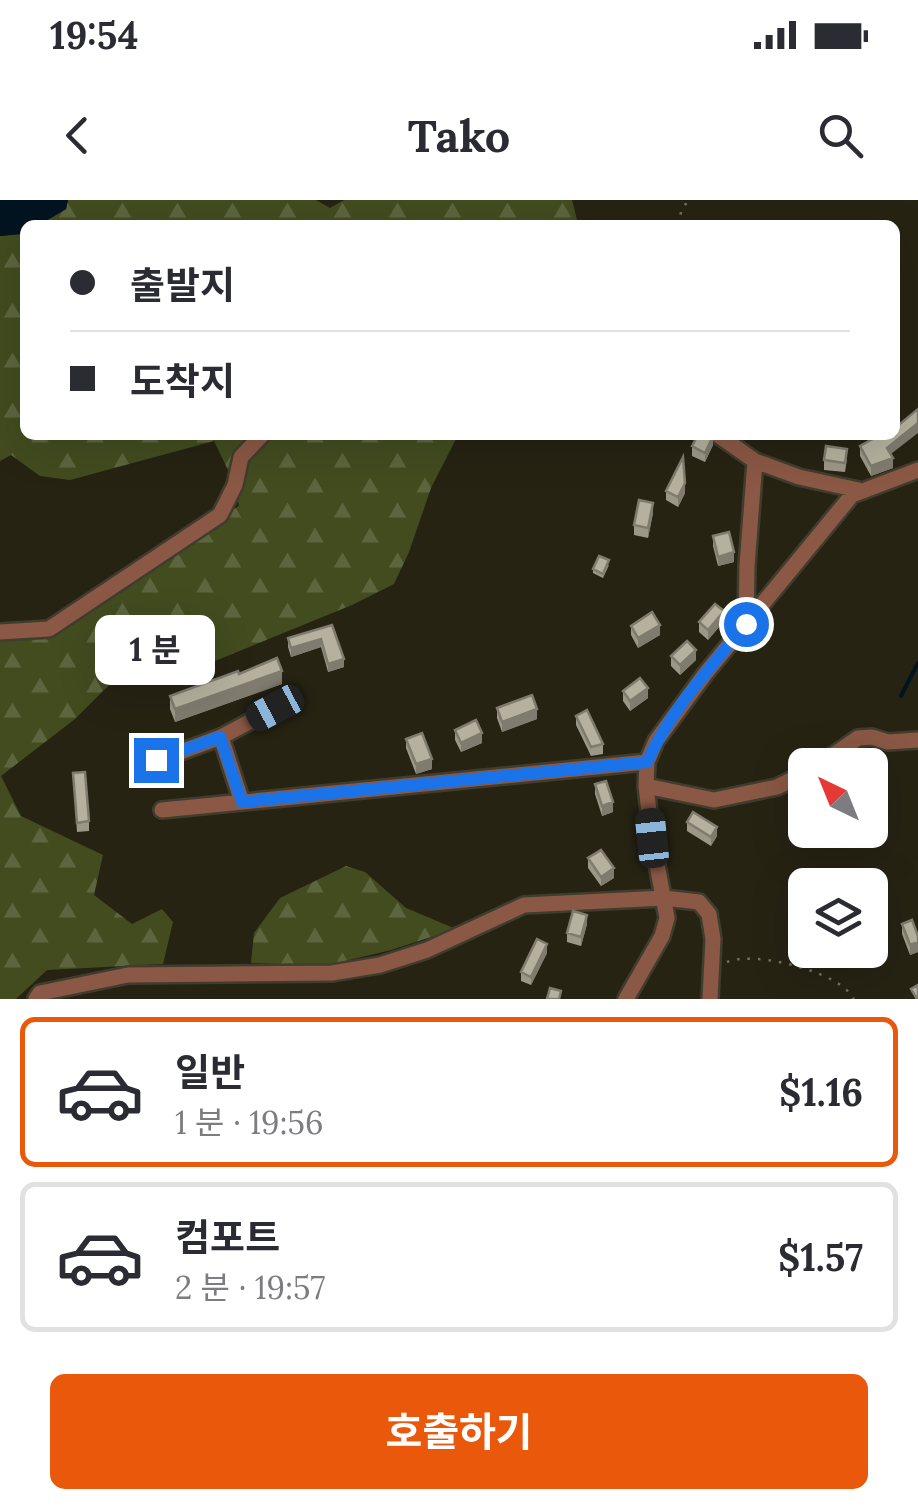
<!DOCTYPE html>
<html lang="ko">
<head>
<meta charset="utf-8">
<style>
  :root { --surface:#fff; --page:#f7f7f7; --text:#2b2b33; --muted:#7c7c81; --line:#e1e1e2; --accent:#ea580c }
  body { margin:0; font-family:Lora,"Noto Sans KR",serif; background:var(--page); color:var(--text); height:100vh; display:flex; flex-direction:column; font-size:38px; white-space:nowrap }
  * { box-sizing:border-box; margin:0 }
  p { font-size:32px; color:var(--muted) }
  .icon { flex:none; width:55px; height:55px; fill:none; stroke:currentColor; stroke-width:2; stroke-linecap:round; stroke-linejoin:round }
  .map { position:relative; height:799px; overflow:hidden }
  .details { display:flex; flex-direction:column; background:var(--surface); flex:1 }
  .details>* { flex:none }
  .hud { position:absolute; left:20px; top:20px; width:880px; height:220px; border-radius:15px; box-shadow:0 10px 40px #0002; display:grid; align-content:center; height:220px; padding:0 50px; background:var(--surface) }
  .needle { width:65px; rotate:317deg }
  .buttons { position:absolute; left:788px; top:548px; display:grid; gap:20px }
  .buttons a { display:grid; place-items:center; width:100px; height:100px; border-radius:15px; background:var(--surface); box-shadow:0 10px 40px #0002; font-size:50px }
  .end { position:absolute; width:45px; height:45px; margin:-22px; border:12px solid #1a73e8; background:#fff; box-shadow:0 0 0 5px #fff }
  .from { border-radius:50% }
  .bubble { position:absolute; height:70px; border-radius:15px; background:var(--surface); box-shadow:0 10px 40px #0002; font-size:32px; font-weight:700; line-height:70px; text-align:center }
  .car { position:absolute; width:30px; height:60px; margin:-30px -15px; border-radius:12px; box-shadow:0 0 8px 2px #0007; background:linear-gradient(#222 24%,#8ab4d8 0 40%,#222 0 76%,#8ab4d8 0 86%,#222 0) }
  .hud b { display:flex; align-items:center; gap:35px; height:95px; font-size:38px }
  .hud b+b { border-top:2px solid var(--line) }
  .hud i { width:25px; height:25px; background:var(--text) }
  ul { padding:18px 0 0; list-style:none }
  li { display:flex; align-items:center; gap:30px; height:150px; margin:0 20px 15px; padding:0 30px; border:5px solid var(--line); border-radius:15px }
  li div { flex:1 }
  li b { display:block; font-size:38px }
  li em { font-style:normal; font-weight:700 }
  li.selected { border-color:var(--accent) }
  li>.icon { width:90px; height:90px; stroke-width:1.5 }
  .button { display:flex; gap:20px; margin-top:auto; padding:20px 50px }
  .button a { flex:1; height:115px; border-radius:15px; background:var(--accent); color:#fff; font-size:40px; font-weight:700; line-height:115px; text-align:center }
  .status { display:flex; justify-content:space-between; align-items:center; height:70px; padding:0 50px; background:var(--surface); direction:ltr }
  .status svg { height:28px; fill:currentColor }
  header { display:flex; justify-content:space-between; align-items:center; height:130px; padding:0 50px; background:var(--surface); font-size:45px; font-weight:700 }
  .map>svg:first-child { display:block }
</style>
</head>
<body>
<div class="status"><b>19:54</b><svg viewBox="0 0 49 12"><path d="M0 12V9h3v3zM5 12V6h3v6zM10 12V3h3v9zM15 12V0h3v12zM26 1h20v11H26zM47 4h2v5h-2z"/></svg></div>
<header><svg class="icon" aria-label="back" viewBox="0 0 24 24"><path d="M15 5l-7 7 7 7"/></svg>Tako<svg class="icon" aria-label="search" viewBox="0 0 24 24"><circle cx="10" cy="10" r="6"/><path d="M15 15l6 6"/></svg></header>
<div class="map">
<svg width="918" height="799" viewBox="0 0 918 799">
  <defs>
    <pattern id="forest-firs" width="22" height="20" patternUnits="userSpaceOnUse" patternTransform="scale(2.5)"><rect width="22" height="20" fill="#424c1f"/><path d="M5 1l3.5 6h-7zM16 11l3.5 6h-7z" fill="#5d653e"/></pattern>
  </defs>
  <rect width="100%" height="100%" fill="#262313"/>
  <path fill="url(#forest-firs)" d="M 68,0 L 316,0 L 330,8 L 344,0 L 572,0 L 577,20 L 576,25 L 39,25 L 66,9 Z
    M 25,33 L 25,235 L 458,235 L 431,288 L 409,352 L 394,384 L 352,405 L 178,476 L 138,456 L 75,519 L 1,576 L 21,616 L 103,655 L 94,695 L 132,724 L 162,709 L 173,722 L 163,764 L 47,770 L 16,799 L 0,799 L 0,437 L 51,436 L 164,352 L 239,306 L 235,285 L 214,241 L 70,280 L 40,276 L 11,255 L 0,261 L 0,36 Z
    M 346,666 L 365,672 L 406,708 L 456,729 L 391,750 L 324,766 L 251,763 L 254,733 L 280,698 Z"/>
  <path fill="#00141f" d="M 0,0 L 68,0 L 66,9 L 39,25 L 25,25 L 23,34 L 0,36 Z"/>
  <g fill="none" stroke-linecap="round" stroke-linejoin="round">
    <path stroke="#00141f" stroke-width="4" d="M 901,496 L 918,463"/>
    <defs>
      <path id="minor" d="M 718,235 L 755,261 L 799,277 L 863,291
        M 746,424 L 747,366 L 755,261
        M 0,432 L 49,429 L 220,315 L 235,285 L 241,257 L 262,235
        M 221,537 L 275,508
        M 156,561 L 221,537 L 242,602
        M 819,565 L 858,538 L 872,537 L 888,542 L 918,540
        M 646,586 L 714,600 L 777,587 L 805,573
        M 162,610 L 647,562
        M 36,799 L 40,793 L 128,775 L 332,773 L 380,765 L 427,750 L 524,705 L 664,698 L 699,702 L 709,714 L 713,739 L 710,799
        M 626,799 L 662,736 L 667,718 L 652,638 L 646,586 L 647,562 L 656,541 L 705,474 L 852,295 L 918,270"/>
    </defs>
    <use href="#minor" stroke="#403d2e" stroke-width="20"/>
    <path stroke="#747164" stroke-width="2.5" stroke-dasharray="2.5 8" stroke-linecap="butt" d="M 679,25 L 681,12 L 688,0
      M 727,762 C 753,751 821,769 843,787 C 848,790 850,795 854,799"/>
    <use href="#minor" stroke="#8a5844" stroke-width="15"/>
  </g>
  <path fill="#9c9888" d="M 785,235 L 813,235 L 813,236 L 786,238 Z
    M 895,235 L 891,254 L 893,268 L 871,276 L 860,256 L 860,246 Z
    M 713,245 L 705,262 L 692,256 L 692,246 Z
    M 847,259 L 845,272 L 824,270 L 824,260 Z
    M 666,291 L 685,293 L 678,307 L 666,300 Z
    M 653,313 L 648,338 L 634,335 L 634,325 Z
    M 713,336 L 734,362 L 718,366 L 713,346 Z
    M 609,365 L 603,378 L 593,373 L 593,369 Z
    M 724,421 L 708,440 L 699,432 L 699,422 Z
    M 332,425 L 344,467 L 328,472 L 321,447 L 291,457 L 288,447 L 288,438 Z
    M 631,426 L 660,435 L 638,448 L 631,435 Z
    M 671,456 L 696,460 L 680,475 L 671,466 Z
    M 239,474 L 282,484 L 175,522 L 170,509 L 170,496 Z
    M 623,491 L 648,498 L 630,511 L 623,501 Z
    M 497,508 L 537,519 L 502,532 L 497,518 Z
    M 576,516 L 603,544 L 603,554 L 591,556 L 576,525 Z
    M 455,530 L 482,543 L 461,552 L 455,540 Z
    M 406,539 L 432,569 L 416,574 L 406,548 Z
    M 73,573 L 89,621 L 89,631 L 77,632 Z
    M 595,584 L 613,612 L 602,616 L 595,594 Z
    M 687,622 L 717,636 L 711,646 L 687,631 Z
    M 588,658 L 614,678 L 601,686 L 588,668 Z
    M 587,724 L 581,746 L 567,742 L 567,733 Z
    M 902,724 L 918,736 L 918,752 L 910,755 L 902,734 Z
    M 547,753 L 531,785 L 521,781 L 521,772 Z"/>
  <path fill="#7f7c6f" d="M 918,223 L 918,233 L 887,257 L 887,248 Z
    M 713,236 L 713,245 L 705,262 L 705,253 Z
    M 893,258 L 893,268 L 871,276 L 871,266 Z
    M 685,283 L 685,293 L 678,307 L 678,297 Z
    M 653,303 L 653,313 L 648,338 L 648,328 Z
    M 734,352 L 734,362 L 718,366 L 718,357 Z
    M 724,411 L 724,421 L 708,440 L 708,430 Z
    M 660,425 L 660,435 L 638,448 L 638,438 Z
    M 321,439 L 321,447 L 291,457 L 291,448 Z
    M 696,450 L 696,460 L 680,475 L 680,465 Z
    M 344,459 L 344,467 L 328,472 L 328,464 Z
    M 282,471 L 282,484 L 175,522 L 175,509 Z
    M 648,488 L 648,498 L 630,511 L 630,501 Z
    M 537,509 L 537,519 L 502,532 L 502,522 Z
    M 482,533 L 482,543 L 461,552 L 461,543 Z
    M 432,559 L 432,569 L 416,574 L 416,564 Z
    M 613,602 L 613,612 L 602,616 L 602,606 Z
    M 717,627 L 717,636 L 711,646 L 711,637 Z
    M 614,668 L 614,678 L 601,686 L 601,677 Z
    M 587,715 L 587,724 L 581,746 L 581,737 Z
    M 918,742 L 918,752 L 910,755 L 910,745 Z
    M 547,744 L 547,753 L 531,785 L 531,777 Z"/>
  <path fill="#b5b19e" stroke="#7f7c6f" stroke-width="2.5" d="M 918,209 L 918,223 L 887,248 L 893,258 L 871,266 L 860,246 L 880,235 L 895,235 L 895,228 Z
    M 698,235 L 713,236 L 705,253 L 692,246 Z
    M 826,246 L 847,249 L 845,263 L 824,260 Z
    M 683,257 L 685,283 L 678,297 L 666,291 Z
    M 639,300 L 653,303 L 648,328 L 634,325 Z
    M 729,332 L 734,352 L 718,357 L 713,336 Z
    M 599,356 L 609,360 L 603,374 L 593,369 Z
    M 715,404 L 724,411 L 708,430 L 699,422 Z
    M 652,412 L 660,425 L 638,438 L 631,426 Z
    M 332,425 L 344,459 L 328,464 L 321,439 L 291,448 L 288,438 Z
    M 687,441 L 696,450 L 680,465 L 671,456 Z
    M 277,458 L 282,471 L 175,509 L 170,496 L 238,471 L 239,474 Z
    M 640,478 L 648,488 L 630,501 L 623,491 Z
    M 532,495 L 537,509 L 502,522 L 497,508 Z
    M 587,510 L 603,544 L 591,547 L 576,516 Z
    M 476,520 L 482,533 L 461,543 L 455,530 Z
    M 422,533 L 432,559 L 416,564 L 406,539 Z
    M 85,572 L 89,621 L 77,623 L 73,573 Z
    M 606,581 L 613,602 L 602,606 L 595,584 Z
    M 693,612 L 717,627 L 711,637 L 687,622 Z
    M 601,650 L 614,668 L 601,677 L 588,658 Z
    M 573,711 L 587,715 L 581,737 L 567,733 Z
    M 912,720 L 918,736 L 918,742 L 910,745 L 902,724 Z
    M 537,739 L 547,744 L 531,777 L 521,772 Z
    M 918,785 L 918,799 L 917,799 L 911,789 Z
    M 550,788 L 561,791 L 559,799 L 547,799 Z"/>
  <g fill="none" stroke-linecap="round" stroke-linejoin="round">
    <path stroke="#1a73e8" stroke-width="12" d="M 156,560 L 220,537 L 242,602 L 647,562 C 670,511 711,467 746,424"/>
  </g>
</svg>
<div class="buttons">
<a><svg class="needle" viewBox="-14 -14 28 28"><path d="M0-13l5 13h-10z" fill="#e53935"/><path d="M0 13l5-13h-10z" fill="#7c7c81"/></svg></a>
<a><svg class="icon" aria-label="layers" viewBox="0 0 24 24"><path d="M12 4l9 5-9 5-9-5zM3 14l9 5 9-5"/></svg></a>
</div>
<i class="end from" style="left:746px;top:424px"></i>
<i class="end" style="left:156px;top:560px"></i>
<div class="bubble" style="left:95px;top:415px;width:120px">1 분</div>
<i class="car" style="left:275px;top:508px;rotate:242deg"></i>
<i class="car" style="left:652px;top:638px;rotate:354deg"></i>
<div class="hud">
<b><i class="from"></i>출발지</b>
<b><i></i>도착지</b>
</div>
</div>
<section class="details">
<ul>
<li class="selected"><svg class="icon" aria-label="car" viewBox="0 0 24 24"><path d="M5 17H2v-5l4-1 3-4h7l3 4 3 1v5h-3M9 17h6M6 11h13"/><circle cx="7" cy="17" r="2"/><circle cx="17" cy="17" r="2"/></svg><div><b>일반</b><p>1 분 · 19:56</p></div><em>$1.16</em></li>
<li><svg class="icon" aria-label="car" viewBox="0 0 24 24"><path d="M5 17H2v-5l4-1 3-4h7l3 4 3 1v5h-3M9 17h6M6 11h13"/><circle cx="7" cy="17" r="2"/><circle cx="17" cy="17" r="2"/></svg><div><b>컴포트</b><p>2 분 · 19:57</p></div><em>$1.57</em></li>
</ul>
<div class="button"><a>호출하기</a></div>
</section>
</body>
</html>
